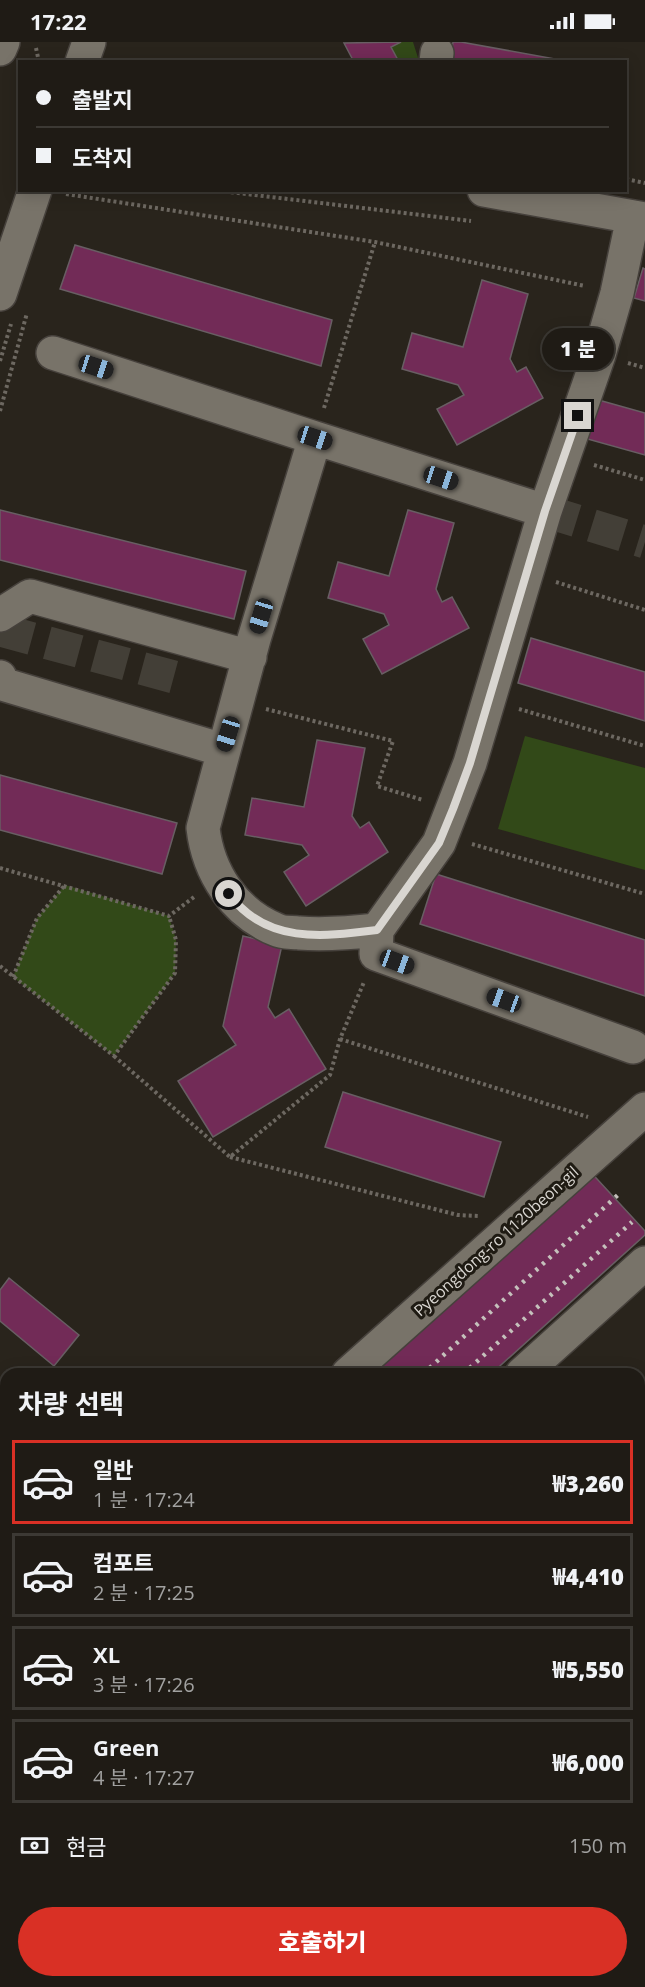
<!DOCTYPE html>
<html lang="ko">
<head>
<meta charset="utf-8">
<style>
  :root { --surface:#1f1b15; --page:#27241e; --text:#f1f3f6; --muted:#a1a1a0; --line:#3c3934; --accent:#d93025 }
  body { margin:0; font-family:"Open Sans","Noto Sans KR",sans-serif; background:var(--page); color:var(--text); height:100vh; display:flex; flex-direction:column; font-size:22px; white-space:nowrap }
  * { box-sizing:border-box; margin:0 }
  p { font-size:20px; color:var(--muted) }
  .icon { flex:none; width:33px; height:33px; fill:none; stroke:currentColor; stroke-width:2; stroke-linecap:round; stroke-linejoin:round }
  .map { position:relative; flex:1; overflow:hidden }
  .sheet { position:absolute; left:0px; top:1326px; width:645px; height:620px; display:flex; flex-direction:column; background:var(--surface); border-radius:18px 18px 0 0; box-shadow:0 3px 15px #0003,0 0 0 2px var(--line) }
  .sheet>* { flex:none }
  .banner { position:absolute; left:18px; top:18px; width:609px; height:132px; border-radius:0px; box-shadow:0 3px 15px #0003,0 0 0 2px var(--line); display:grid; align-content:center; height:132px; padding:0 18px; background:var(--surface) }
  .end { position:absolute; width:27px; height:27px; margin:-14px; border:8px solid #d9d6d1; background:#111; box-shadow:0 0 0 3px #111 }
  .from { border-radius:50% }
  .bubble { position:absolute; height:42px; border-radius:21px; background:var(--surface); box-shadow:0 3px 15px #0003,0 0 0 2px var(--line); font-size:20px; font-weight:800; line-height:42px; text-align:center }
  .car { position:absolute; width:18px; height:36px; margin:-18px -9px; border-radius:8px; box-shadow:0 0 4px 2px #0007; background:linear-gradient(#222 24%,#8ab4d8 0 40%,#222 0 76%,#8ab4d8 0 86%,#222 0) }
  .banner b { display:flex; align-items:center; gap:21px; height:57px; font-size:22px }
  .banner b+b { border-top:2px solid var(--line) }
  .banner i { width:15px; height:15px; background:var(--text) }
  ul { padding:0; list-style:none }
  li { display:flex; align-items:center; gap:18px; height:84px; margin:0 12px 9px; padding:0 6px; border:3px solid var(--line); border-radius:0px }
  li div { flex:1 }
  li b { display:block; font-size:22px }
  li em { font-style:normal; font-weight:800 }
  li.active { border-color:var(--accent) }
  li>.icon { width:54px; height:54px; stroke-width:1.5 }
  h2 { padding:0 18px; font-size:27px; line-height:72px }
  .pay { display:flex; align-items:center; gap:15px; height:66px; padding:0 18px; font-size:22px }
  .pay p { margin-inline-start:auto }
  .cta { display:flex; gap:12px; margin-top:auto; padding:12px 18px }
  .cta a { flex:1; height:69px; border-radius:36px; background:var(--accent); color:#fff; font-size:24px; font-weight:800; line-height:69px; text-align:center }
  .status { display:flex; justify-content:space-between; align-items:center; height:42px; padding:0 30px; background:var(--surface); direction:ltr }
  .status svg { height:16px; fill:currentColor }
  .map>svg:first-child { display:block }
</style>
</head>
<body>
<div class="status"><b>17:22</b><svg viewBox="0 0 49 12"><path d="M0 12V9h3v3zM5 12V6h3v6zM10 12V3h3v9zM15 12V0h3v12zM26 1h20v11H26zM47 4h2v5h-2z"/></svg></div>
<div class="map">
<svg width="645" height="1945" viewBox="0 0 645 1945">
  <rect width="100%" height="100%" fill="#29241c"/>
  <path fill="#324918" d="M 401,0 L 413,0 L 419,19 L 399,19 L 391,5 Z
    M 525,694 L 645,726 L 645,828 L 498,787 Z
    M 65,843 L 169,874 L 176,898 L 175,931 L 114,1014 L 13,935 L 37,876 Z
    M 645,1877 L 645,1945 L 609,1945 L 612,1940 L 639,1940 L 639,1888 Z"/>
  <path fill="#722b57" stroke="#685e63" stroke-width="1.5" d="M 401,0 L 391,5 L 399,20 L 354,20 L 344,1 Z
    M 453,0 L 461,0 L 566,19 L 450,20 Z
    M 75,203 L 332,278 L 321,324 L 60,247 Z
    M 643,226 L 645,227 L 645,259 L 634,256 Z
    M 482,238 L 528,252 L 510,317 L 517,330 L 526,325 L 543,356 L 457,403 L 437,367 L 464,353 L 458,343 L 402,327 L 412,291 L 463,305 Z
    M 595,357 L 645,371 L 645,413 L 584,396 Z
    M 0,468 L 246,529 L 234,577 L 0,518 Z
    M 408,468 L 454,481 L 436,547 L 442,560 L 452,555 L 469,586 L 382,632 L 363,597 L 389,583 L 384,572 L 328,556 L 338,520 L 389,534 Z
    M 531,596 L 645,630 L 645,679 L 518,641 Z
    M 317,698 L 365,706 L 352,774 L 360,786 L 369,780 L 388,810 L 306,864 L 284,830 L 309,813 L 302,803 L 245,793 L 252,756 L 304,765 Z
    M 0,733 L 177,781 L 162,832 L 0,788 Z
    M 436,832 L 645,898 L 645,954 L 420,882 Z
    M 243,894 L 282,903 L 268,965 L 275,976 L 289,967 L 326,1027 L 213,1095 L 178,1039 L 236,1003 L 223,984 Z
    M 343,1050 L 501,1100 L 484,1155 L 325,1105 Z
    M 586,1125 L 645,1189 L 645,1193 L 491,1332 L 357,1332 Z
    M 9,1236 L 79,1293 L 54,1324 L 0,1279 L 0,1248 Z
    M 0,1404 L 6,1410 L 6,1524 L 0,1518 Z
    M 6,1649 L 6,1770 L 0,1775 L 0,1654 Z
    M 3,1900 L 6,1903 L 6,1940 L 14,1940 L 8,1945 L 0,1945 L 0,1903 Z"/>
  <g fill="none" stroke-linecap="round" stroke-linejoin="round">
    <path stroke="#433f37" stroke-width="33" stroke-dasharray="33 16" stroke-linecap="butt" d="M 545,469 L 645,500
      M 0,588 L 185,638"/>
    <defs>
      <path id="minor" d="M 0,7 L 3,0
        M 82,20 L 89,0
        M 436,20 L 437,11
        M 484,148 L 645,177
        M 0,252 L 35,148
        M 53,311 L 315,396
        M 545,469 L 315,396 L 254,597 L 203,786 C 208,830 234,871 277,888 C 283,891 292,890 299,891 C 326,893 350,891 377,888 L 439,801 L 470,721 L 545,469 L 599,313 L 617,251 L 633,175
        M 0,573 L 30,554 L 250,615
        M 0,635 L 2,642 L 223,708
        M 377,888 L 376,912 L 633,1005
        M 348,1332 L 645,1067
        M 522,1332 L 645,1221
        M 0,1643 L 6,1638
        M 0,1802 L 6,1797
        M 0,1842 L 6,1843
        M 283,1940 L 291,1945
        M 121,1945 L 123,1940"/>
    </defs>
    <use href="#minor" stroke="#46413c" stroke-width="36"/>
    <path stroke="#6d6861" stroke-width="4" stroke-dasharray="3 3" stroke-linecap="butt" d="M 36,6 L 39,20
      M 626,137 L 645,141
      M 213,148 L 471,179
      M 66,152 L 375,200 L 585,244
      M 0,319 L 11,282
      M 628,321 L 645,326
      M 324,366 L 375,200
      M 0,369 L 27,271
      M 594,423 L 645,438
      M 556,540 L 645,568
      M 266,667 L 393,699 L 377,744 L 423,758
      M 519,667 L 645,704
      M 472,802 L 645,852
      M 0,826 L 169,874 L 194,855
      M 0,924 L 114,1014 L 175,931 L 176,898 L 169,874
      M 13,935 L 37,876 L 65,843
      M 340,997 L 588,1075
      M 114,1014 L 230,1115 L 330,1033 L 340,997 L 364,940
      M 230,1115 L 458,1173 L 478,1174"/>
    <use href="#minor" stroke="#787369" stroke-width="33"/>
    <path stroke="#c5c1bc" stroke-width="4.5" stroke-dasharray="3 6" stroke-linecap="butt" d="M 423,1332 L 619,1152
      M 463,1332 L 632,1180
      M 639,1644 L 645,1630
      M 639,1705 L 645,1691
      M 0,1721 L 6,1715
      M 0,1748 L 6,1742
      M 497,1945 L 500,1940
      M 525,1945 L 527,1940"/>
  </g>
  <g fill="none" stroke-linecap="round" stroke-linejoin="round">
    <path stroke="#d9d6d1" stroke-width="8" d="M 229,852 C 266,902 322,895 377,888 L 439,801 L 453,767 L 470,721 L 545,469 L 578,374"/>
  </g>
  <g text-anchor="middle" stroke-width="6" stroke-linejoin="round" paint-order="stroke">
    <g font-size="16" fill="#d9d6d1" stroke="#1f1b13">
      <text transform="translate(496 1199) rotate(-42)" y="6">Pyeongdong-ro 1120beon-gil</text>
    </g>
  </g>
</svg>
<i class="end from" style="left:229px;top:852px"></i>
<i class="end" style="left:578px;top:374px"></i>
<div class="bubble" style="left:542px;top:286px;width:72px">1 분</div>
<i class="car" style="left:96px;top:325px;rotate:108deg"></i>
<i class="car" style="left:315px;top:396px;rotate:108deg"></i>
<i class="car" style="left:441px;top:436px;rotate:108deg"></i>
<i class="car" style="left:261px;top:574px;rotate:197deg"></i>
<i class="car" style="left:228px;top:692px;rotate:197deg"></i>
<i class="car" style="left:397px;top:920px;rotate:110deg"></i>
<i class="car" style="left:504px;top:958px;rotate:290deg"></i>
<div class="banner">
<b><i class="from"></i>출발지</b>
<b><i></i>도착지</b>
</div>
<section class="sheet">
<h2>차량 선택</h2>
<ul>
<li class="active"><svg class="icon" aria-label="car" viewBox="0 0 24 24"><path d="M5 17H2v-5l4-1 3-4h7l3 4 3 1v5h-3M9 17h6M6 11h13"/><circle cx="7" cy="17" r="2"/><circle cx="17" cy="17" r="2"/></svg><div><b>일반</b><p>1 분 · 17:24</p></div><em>₩3,260</em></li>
<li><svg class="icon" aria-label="car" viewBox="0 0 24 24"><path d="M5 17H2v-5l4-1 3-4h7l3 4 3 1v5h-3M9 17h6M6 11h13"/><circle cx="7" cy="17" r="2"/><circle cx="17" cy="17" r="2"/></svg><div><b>컴포트</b><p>2 분 · 17:25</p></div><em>₩4,410</em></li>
<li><svg class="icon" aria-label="car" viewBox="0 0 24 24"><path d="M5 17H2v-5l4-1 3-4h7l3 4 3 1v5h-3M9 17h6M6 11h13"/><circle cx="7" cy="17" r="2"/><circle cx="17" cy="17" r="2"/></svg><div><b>XL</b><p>3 분 · 17:26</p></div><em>₩5,550</em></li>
<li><svg class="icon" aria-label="car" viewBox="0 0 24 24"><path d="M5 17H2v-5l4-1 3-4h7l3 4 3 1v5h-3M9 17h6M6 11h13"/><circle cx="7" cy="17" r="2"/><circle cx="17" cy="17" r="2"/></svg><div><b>Green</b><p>4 분 · 17:27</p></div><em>₩6,000</em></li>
</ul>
<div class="pay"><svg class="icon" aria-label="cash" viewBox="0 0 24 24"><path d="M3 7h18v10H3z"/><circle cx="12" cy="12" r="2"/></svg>현금<p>150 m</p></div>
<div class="cta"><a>호출하기</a></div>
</section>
</div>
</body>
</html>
